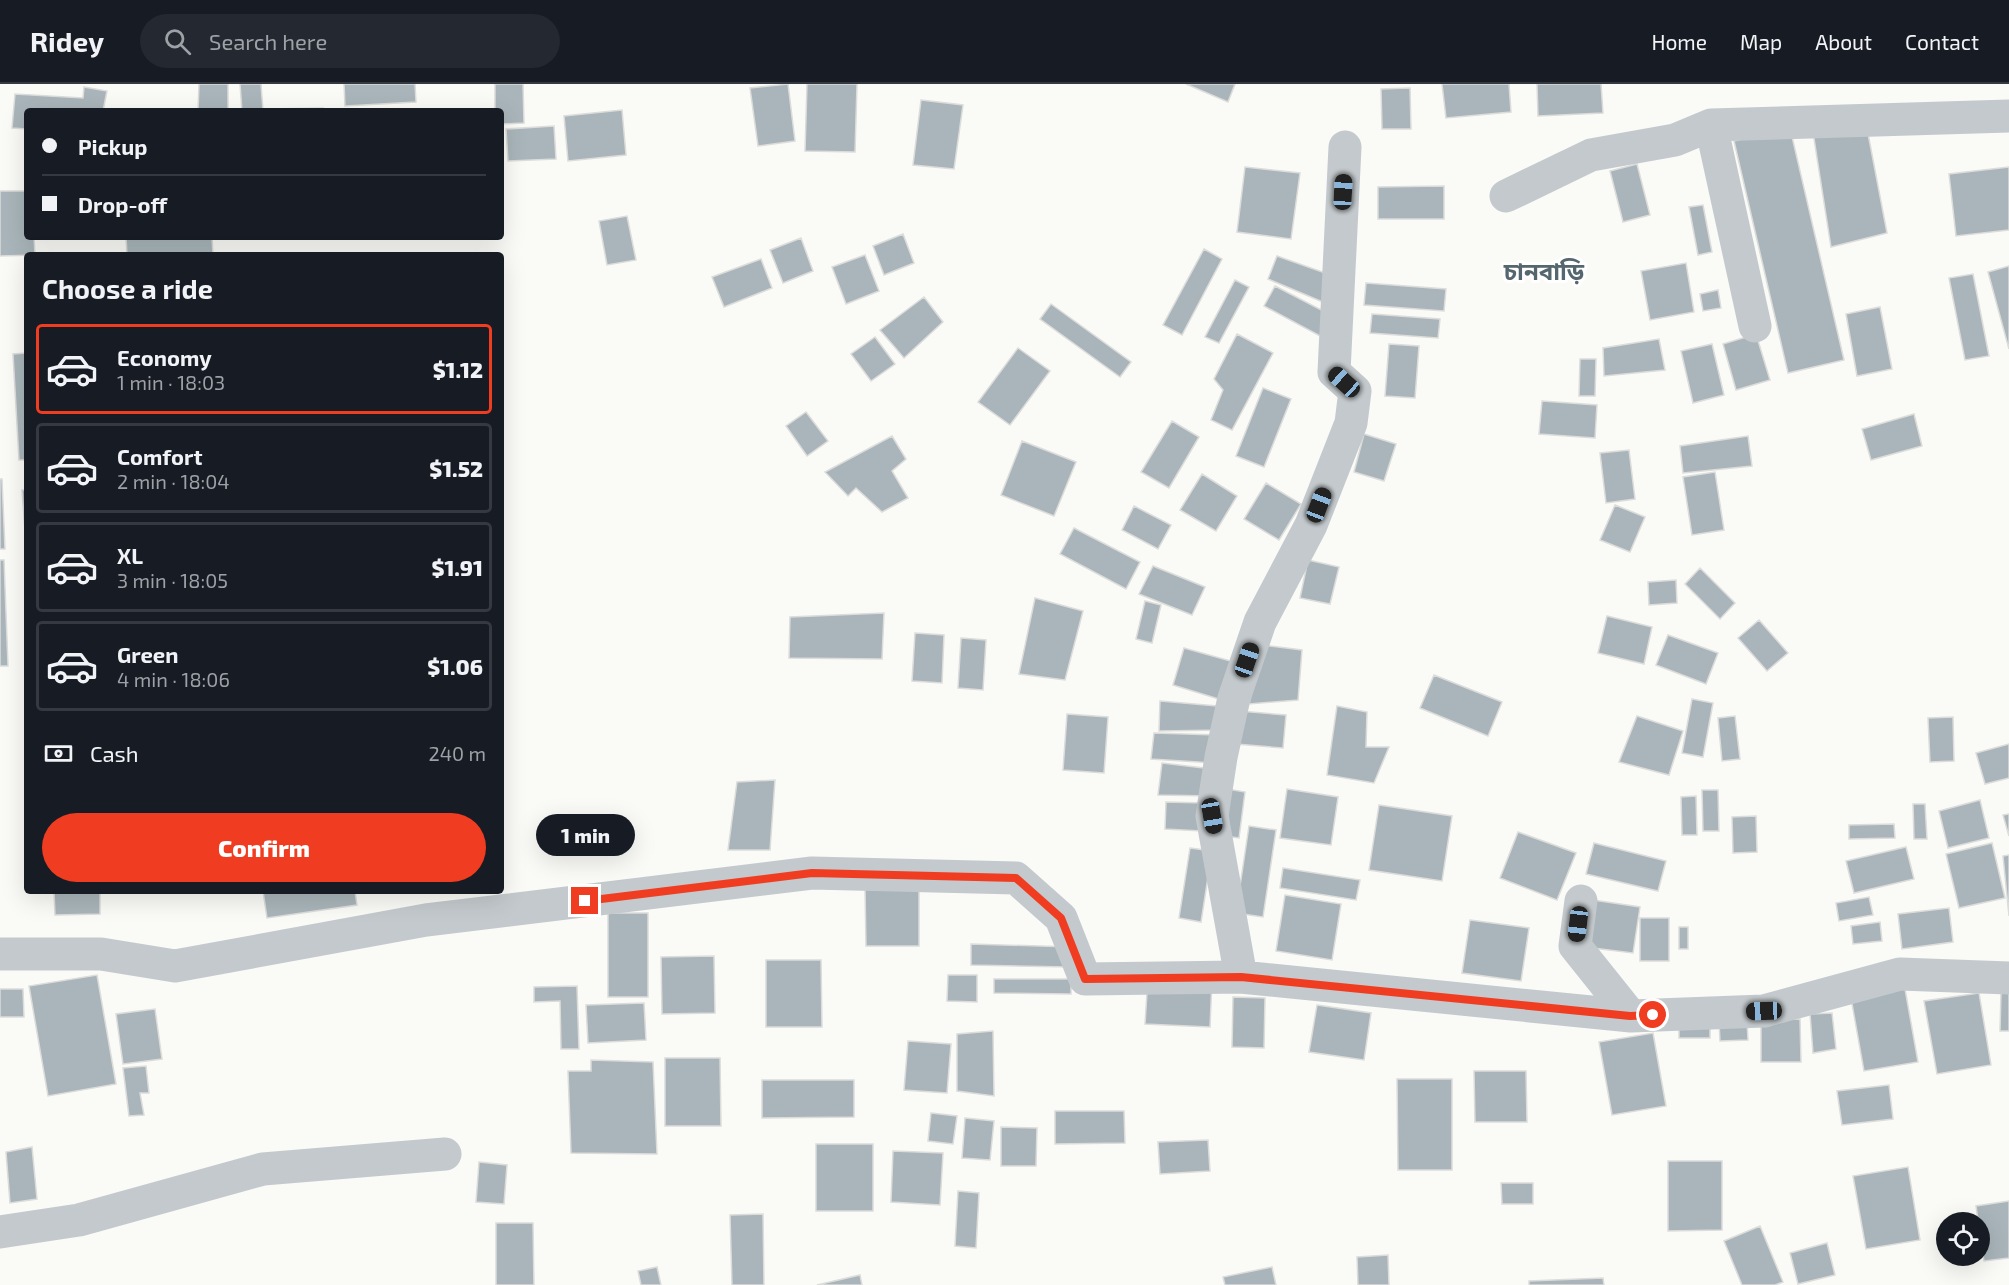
<!DOCTYPE html>
<html lang="en">
<head>
<meta charset="utf-8">
<style>
  :root { --surface:#171b24; --page:#242831; --text:#f1f3f6; --muted:#9ea1a6; --line:#363941; --accent:#f03d21 }
  body { margin:0; font-family:"Exo 2","Noto Sans Bengali",sans-serif; background:var(--page); color:var(--text); height:100vh; display:flex; flex-direction:column; font-size:22px; white-space:nowrap }
  * { box-sizing:border-box; margin:0 }
  p { font-size:20px; color:var(--muted) }
  .icon { flex:none; width:33px; height:33px; fill:none; stroke:currentColor; stroke-width:2; stroke-linecap:round; stroke-linejoin:round }
  .map { position:relative; flex:1; overflow:hidden }
  .sheet { position:absolute; left:24px; top:168px; width:480px; height:642px; display:flex; flex-direction:column; background:var(--surface); border-radius:6px; box-shadow:0 6px 24px #0002 }
  .sheet>* { flex:none }
  .hud { position:absolute; left:24px; top:24px; width:480px; height:132px; border-radius:6px; box-shadow:0 6px 24px #0002; display:grid; align-content:center; height:132px; padding:0 18px; background:var(--surface) }
  .tools { position:absolute; left:1936px; top:1128px; display:grid; gap:12px }
  .tools a { display:grid; place-items:center; width:54px; height:54px; border-radius:50%; background:var(--surface); box-shadow:0 6px 24px #0002; font-size:30px }
  .end { position:absolute; width:27px; height:27px; margin:-14px; border:8px solid #f03d21; background:#fff; box-shadow:0 0 0 3px #fff }
  .from { border-radius:50% }
  .bubble { position:absolute; height:42px; border-radius:21px; background:var(--surface); box-shadow:0 6px 24px #0002; font-size:20px; font-weight:800; line-height:42px; text-align:center }
  .car { position:absolute; width:18px; height:36px; margin:-18px -9px; border-radius:8px; box-shadow:0 0 4px 2px #0007; background:linear-gradient(#222 24%,#8ab4d8 0 40%,#222 0 76%,#8ab4d8 0 86%,#222 0) }
  .hud b { display:flex; align-items:center; gap:21px; height:57px; font-size:22px }
  .hud b+b { border-top:2px solid var(--line) }
  .hud i { width:15px; height:15px; background:var(--text) }
  ul { padding:0; list-style:none }
  li { display:flex; align-items:center; gap:18px; height:90px; margin:0 12px 9px; padding:0 6px; border:3px solid var(--line); border-radius:6px }
  li div { flex:1 }
  li b { display:block; font-size:22px }
  li em { font-style:normal; font-weight:800 }
  li.current { border-color:var(--accent) }
  li>.icon { width:54px; height:54px; stroke-width:1.5 }
  h2 { padding:0 18px; font-size:27px; line-height:72px }
  .pay { display:flex; align-items:center; gap:15px; height:66px; padding:0 18px; font-size:22px }
  .pay p { margin-inline-start:auto }
  .primary-button { display:flex; gap:12px; margin-top:auto; padding:12px 18px }
  .primary-button a { flex:1; height:69px; border-radius:36px; background:var(--accent); color:#fff; font-size:24px; font-weight:800; line-height:69px; text-align:center }
  header { display:flex; align-items:center; gap:36px; box-sizing:border-box; height:84px; padding:0 30px; background:var(--surface); border-bottom:2px solid var(--line) }
  header strong { font-size:28px }
  nav { display:flex; gap:33px; margin-inline-start:auto; font-size:21px }
  .search { width:420px; height:54px; background:var(--page); display:flex; align-items:center; gap:15px; box-sizing:border-box; padding:0 21px; border-radius:33px; color:var(--muted); font-size:22px }
  .map>svg:first-child { display:block }
</style>
</head>
<body>
<header>
<strong>Ridey</strong>
<div class="search"><svg class="icon" aria-label="search" viewBox="0 0 24 24"><circle cx="10" cy="10" r="6"/><path d="M15 15l6 6"/></svg>Search here</div>
<nav><a>Home</a><a>Map</a><a>About</a><a>Contact</a></nav>
</header>
<div class="map">
<svg width="2009" height="1201" viewBox="0 0 2009 1201">
  <rect width="100%" height="100%" fill="#fafaf7"/>
  <path fill="#a9b5ba" stroke="#dcdcda" stroke-width="1.5" d="M 199,0 L 228,0 L 228,27 L 198,27 Z
    M 240,0 L 261,0 L 263,27 L 242,27 Z
    M 344,0 L 415,0 L 416,18 L 345,22 Z
    M 495,0 L 523,0 L 524,39 L 501,40 L 501,27 L 495,27 Z
    M 788,0 L 795,57 L 758,62 L 750,4 Z
    M 807,0 L 857,0 L 855,68 L 805,67 Z
    M 1186,0 L 1235,0 L 1228,18 Z
    M 1442,0 L 1509,0 L 1511,28 L 1446,34 Z
    M 1537,0 L 1601,0 L 1603,29 L 1538,32 Z
    M 84,3 L 107,7 L 103,27 L 27,27 L 27,45 L 12,44 L 15,10 L 83,14 Z
    M 1410,4 L 1411,45 L 1382,45 L 1381,5 Z
    M 921,16 L 963,21 L 954,85 L 913,81 Z
    M 323,24 L 323,27 L 270,27 L 270,25 Z
    M 622,26 L 626,71 L 568,77 L 564,32 Z
    M 1866,39 L 1887,149 L 1831,163 L 1813,48 Z
    M 554,42 L 556,75 L 508,77 L 506,45 Z
    M 1790,44 L 1844,276 L 1788,289 L 1734,57 Z
    M 1637,80 L 1650,131 L 1623,138 L 1610,87 Z
    M 1245,83 L 1300,89 L 1291,155 L 1237,148 Z
    M 2009,83 L 2009,146 L 1956,152 L 1949,90 Z
    M 1444,102 L 1444,135 L 1378,135 L 1378,103 Z
    M 0,107 L 27,107 L 27,153 L 34,153 L 35,171 L 0,172 Z
    M 1703,121 L 1712,168 L 1698,171 L 1689,123 Z
    M 627,132 L 636,176 L 607,181 L 599,137 Z
    M 903,150 L 914,179 L 884,191 L 873,162 Z
    M 126,153 L 212,153 L 213,171 L 127,171 Z
    M 801,154 L 813,187 L 783,199 L 770,166 Z
    M 1204,165 L 1222,175 L 1182,251 L 1163,241 Z
    M 865,171 L 879,207 L 846,220 L 832,183 Z
    M 1277,172 L 1328,190 L 1330,221 L 1268,195 Z
    M 761,175 L 772,204 L 724,223 L 712,193 Z
    M 1686,179 L 1694,228 L 1650,236 L 1641,187 Z
    M 2009,182 L 2009,265 L 1988,188 Z
    M 1973,190 L 1989,272 L 1965,276 L 1949,194 Z
    M 1235,196 L 1249,203 L 1219,259 L 1205,253 Z
    M 1366,199 L 1446,205 L 1444,227 L 1364,221 Z
    M 1275,202 L 1333,232 L 1322,253 L 1264,222 Z
    M 1718,206 L 1721,224 L 1703,227 L 1700,210 Z
    M 924,213 L 943,238 L 904,274 L 880,246 Z
    M 1051,220 L 1131,278 L 1120,293 L 1040,235 Z
    M 1880,223 L 1892,285 L 1857,292 L 1846,230 Z
    M 1372,230 L 1440,235 L 1438,254 L 1370,249 Z
    M 1237,250 L 1273,269 L 1232,346 L 1211,336 L 1223,306 L 1214,295 Z
    M 1756,250 L 1770,296 L 1736,306 L 1723,260 Z
    M 875,253 L 895,280 L 871,297 L 851,270 Z
    M 1659,255 L 1665,286 L 1604,292 L 1603,264 Z
    M 1389,260 L 1419,262 L 1415,314 L 1385,312 Z
    M 1712,260 L 1724,311 L 1693,319 L 1681,267 Z
    M 1018,264 L 1050,287 L 1010,341 L 978,318 Z
    M 27,269 L 27,376 L 19,376 L 13,270 Z
    M 1580,275 L 1596,275 L 1595,312 L 1579,312 Z
    M 1263,304 L 1291,315 L 1264,383 L 1236,372 Z
    M 1542,317 L 1597,321 L 1595,354 L 1539,350 Z
    M 806,328 L 828,357 L 807,372 L 786,342 Z
    M 1914,330 L 1922,362 L 1871,376 L 1862,345 Z
    M 1172,337 L 1199,353 L 1169,404 L 1141,388 Z
    M 1364,350 L 1396,360 L 1384,397 L 1354,388 Z
    M 892,352 L 906,375 L 892,387 L 908,414 L 882,428 L 856,404 L 848,412 L 825,388 Z
    M 1748,352 L 1752,382 L 1683,389 L 1680,362 Z
    M 1022,357 L 1076,378 L 1054,432 L 1001,411 Z
    M 1629,366 L 1635,415 L 1606,419 L 1600,369 Z
    M 1715,388 L 1724,446 L 1692,451 L 1683,393 Z
    M 1202,390 L 1237,412 L 1216,447 L 1180,426 Z
    M 0,395 L 2,395 L 5,465 L 0,465 Z
    M 1266,399 L 1301,420 L 1279,456 L 1244,435 Z
    M 22,406 L 27,406 L 27,460 L 26,460 Z
    M 1615,421 L 1645,433 L 1630,468 L 1600,456 Z
    M 1134,422 L 1171,441 L 1158,465 L 1122,446 Z
    M 1074,444 L 1140,478 L 1126,505 L 1060,470 Z
    M 0,476 L 4,476 L 8,582 L 0,582 Z
    M 1308,476 L 1339,483 L 1330,520 L 1300,514 Z
    M 1153,482 L 1205,503 L 1192,531 L 1139,510 Z
    M 1700,484 L 1735,519 L 1720,535 L 1685,500 Z
    M 1676,496 L 1677,519 L 1649,521 L 1648,498 Z
    M 1035,514 L 1083,527 L 1065,596 L 1019,590 Z
    M 1145,517 L 1161,521 L 1152,559 L 1136,555 Z
    M 884,529 L 882,575 L 789,574 L 790,533 Z
    M 1607,532 L 1652,543 L 1644,580 L 1598,569 Z
    M 1759,536 L 1788,569 L 1767,587 L 1738,554 Z
    M 915,549 L 944,551 L 942,599 L 912,597 Z
    M 1668,551 L 1718,569 L 1706,600 L 1656,581 Z
    M 961,554 L 986,556 L 983,606 L 958,604 Z
    M 1263,561 L 1302,566 L 1298,616 L 1249,620 Z
    M 1184,564 L 1234,578 L 1222,616 L 1173,601 Z
    M 1434,591 L 1502,618 L 1488,652 L 1420,624 Z
    M 1692,615 L 1713,619 L 1703,673 L 1682,669 Z
    M 1160,617 L 1217,622 L 1221,646 L 1159,647 Z
    M 1337,622 L 1367,628 L 1366,663 L 1389,663 L 1374,699 L 1327,691 Z
    M 1239,627 L 1286,631 L 1283,664 L 1236,660 Z
    M 1067,630 L 1108,633 L 1104,689 L 1063,686 Z
    M 1637,632 L 1683,647 L 1669,691 L 1619,678 Z
    M 1735,632 L 1740,675 L 1722,677 L 1718,634 Z
    M 1953,633 L 1954,677 L 1930,678 L 1928,634 Z
    M 1154,649 L 1217,651 L 1214,679 L 1151,675 Z
    M 2009,660 L 2009,694 L 1985,700 L 1976,669 Z
    M 1162,679 L 1212,685 L 1212,712 L 1158,711 Z
    M 775,696 L 770,766 L 728,766 L 737,698 Z
    M 1222,704 L 1245,708 L 1239,754 L 1217,751 Z
    M 1287,705 L 1338,713 L 1331,761 L 1280,754 Z
    M 1702,706 L 1718,706 L 1719,747 L 1703,747 Z
    M 1696,712 L 1697,751 L 1682,751 L 1681,713 Z
    M 1980,716 L 1989,754 L 1948,764 L 1939,727 Z
    M 1166,718 L 1203,719 L 1202,747 L 1165,745 Z
    M 1913,720 L 1925,720 L 1927,755 L 1914,755 Z
    M 1379,721 L 1452,732 L 1442,797 L 1369,786 Z
    M 2009,730 L 2009,752 L 2003,731 Z
    M 1756,732 L 1757,768 L 1733,769 L 1732,733 Z
    M 1894,740 L 1895,754 L 1849,755 L 1849,741 Z
    M 1249,742 L 1276,746 L 1263,833 L 1236,829 Z
    M 1518,748 L 1576,769 L 1557,816 L 1500,794 Z
    M 1594,759 L 1666,777 L 1658,807 L 1586,790 Z
    M 1992,759 L 2005,814 L 1959,824 L 1946,770 Z
    M 1906,763 L 1914,795 L 1854,809 L 1846,777 Z
    M 1190,764 L 1212,767 L 1201,838 L 1179,834 Z
    M 2009,771 L 2009,832 L 2003,772 Z
    M 1283,784 L 1360,796 L 1356,816 L 1280,804 Z
    M 919,804 L 919,862 L 866,862 L 865,805 Z
    M 54,807 L 100,807 L 100,830 L 55,831 Z
    M 263,807 L 355,807 L 357,821 L 267,834 Z
    M 1285,811 L 1341,820 L 1332,876 L 1276,867 Z
    M 1869,813 L 1873,831 L 1839,837 L 1836,819 Z
    M 1593,816 L 1640,823 L 1633,869 L 1585,863 Z
    M 1949,824 L 1953,858 L 1902,865 L 1898,830 Z
    M 608,829 L 648,829 L 648,913 L 608,913 Z
    M 1640,834 L 1669,834 L 1669,877 L 1640,877 Z
    M 1470,836 L 1529,844 L 1521,897 L 1462,889 Z
    M 1880,838 L 1882,857 L 1853,860 L 1851,842 Z
    M 1679,843 L 1688,843 L 1688,865 L 1679,865 Z
    M 971,860 L 1071,863 L 1070,883 L 971,881 Z
    M 714,872 L 715,929 L 662,930 L 661,873 Z
    M 766,876 L 821,876 L 822,943 L 766,943 Z
    M 97,891 L 116,1000 L 48,1012 L 29,902 Z
    M 948,891 L 977,891 L 977,918 L 947,917 Z
    M 1148,893 L 1212,896 L 1210,943 L 1145,940 Z
    M 994,895 L 1071,895 L 1071,910 L 994,909 Z
    M 577,902 L 579,965 L 561,965 L 560,917 L 534,918 L 534,903 Z
    M 0,905 L 23,905 L 24,933 L 0,933 Z
    M 1905,905 L 1918,978 L 1864,987 L 1851,914 Z
    M 2001,908 L 2009,908 L 2009,947 L 2000,947 Z
    M 1979,909 L 1991,981 L 1937,990 L 1924,917 Z
    M 1233,913 L 1265,914 L 1264,964 L 1232,963 Z
    M 644,919 L 646,956 L 588,959 L 586,921 Z
    M 1317,921 L 1371,929 L 1364,976 L 1309,968 Z
    M 155,925 L 162,975 L 123,980 L 116,930 Z
    M 1832,929 L 1836,965 L 1813,969 L 1810,930 Z
    M 1679,933 L 1710,933 L 1710,954 L 1679,954 Z
    M 1800,935 L 1801,978 L 1761,978 L 1761,936 Z
    M 1747,937 L 1748,956 L 1720,957 L 1719,938 Z
    M 993,947 L 994,1012 L 957,1007 L 957,950 Z
    M 1653,949 L 1666,1022 L 1612,1031 L 1599,958 Z
    M 908,957 L 951,960 L 947,1009 L 904,1006 Z
    M 665,974 L 720,974 L 721,1042 L 665,1042 Z
    M 591,976 L 653,978 L 657,1070 L 571,1069 L 568,987 L 591,987 Z
    M 146,982 L 149,1009 L 140,1009 L 144,1031 L 129,1032 L 123,984 Z
    M 1474,987 L 1526,987 L 1527,1038 L 1475,1038 Z
    M 1397,995 L 1452,995 L 1452,1086 L 1398,1086 Z
    M 762,996 L 854,996 L 854,1033 L 762,1034 Z
    M 1889,1001 L 1893,1035 L 1842,1041 L 1837,1007 Z
    M 1055,1027 L 1124,1027 L 1125,1059 L 1055,1060 Z
    M 931,1029 L 957,1032 L 953,1060 L 928,1057 Z
    M 965,1034 L 994,1037 L 990,1076 L 962,1074 Z
    M 1001,1043 L 1037,1044 L 1036,1082 L 1001,1082 Z
    M 1208,1056 L 1210,1087 L 1160,1090 L 1158,1058 Z
    M 816,1060 L 873,1060 L 873,1127 L 816,1127 Z
    M 32,1063 L 37,1115 L 10,1119 L 6,1068 Z
    M 893,1067 L 943,1069 L 940,1121 L 891,1118 Z
    M 1668,1077 L 1722,1077 L 1722,1146 L 1668,1147 Z
    M 479,1078 L 507,1081 L 504,1120 L 476,1118 Z
    M 1908,1083 L 1920,1156 L 1866,1165 L 1853,1092 Z
    M 1501,1099 L 1533,1099 L 1533,1120 L 1502,1120 Z
    M 958,1107 L 979,1109 L 976,1164 L 955,1162 Z
    M 2009,1117 L 2009,1174 L 1984,1177 L 1976,1122 Z
    M 763,1130 L 764,1201 L 732,1201 L 730,1131 Z
    M 496,1139 L 533,1139 L 534,1201 L 496,1201 Z
    M 1760,1142 L 1783,1198 L 1775,1201 L 1742,1201 L 1724,1157 Z
    M 1827,1159 L 1835,1191 L 1798,1200 L 1790,1169 Z
    M 1388,1171 L 1389,1201 L 1358,1201 L 1357,1173 Z
    M 657,1183 L 661,1201 L 641,1201 L 638,1187 Z
    M 1272,1183 L 1276,1201 L 1225,1201 L 1223,1193 Z
    M 860,1191 L 862,1201 L 817,1201 Z
    M 1603,1194 L 1604,1201 L 1529,1201 L 1529,1197 Z"/>
  <g fill="none" stroke-linecap="round" stroke-linejoin="round">
    <path stroke="#c3c9cc" stroke-width="33" d="M 1506,112 L 1591,71 L 1675,56 L 1711,41
      M 1755,242 L 1711,41 L 2009,32
      M 1581,817 L 1575,862 L 1631,932
      M 0,870 L 101,870 L 175,882 L 426,836 L 812,789 L 1016,794 L 1061,834 L 1085,895 L 1241,893 L 1631,932 L 1764,927 L 1900,890 L 2009,894
      M 1241,893 L 1212,732 L 1221,673 L 1234,614 L 1260,538 L 1311,441 L 1351,339 L 1355,307 L 1334,288 L 1345,63
      M 0,1148 L 79,1136 L 263,1085 L 445,1070"/>
  </g>
  <g fill="none" stroke-linecap="round" stroke-linejoin="round">
    <path stroke="#f03d21" stroke-width="8" d="M 585,817 L 812,789 L 1016,794 L 1061,834 L 1085,895 L 1241,893 L 1630,932 L 1653,931"/>
  </g>
  <g text-anchor="middle" stroke-width="6" stroke-linejoin="round" paint-order="stroke">
    <g font-size="24" font-weight="bold" fill="#55666f" stroke="#fff">
      <text x="1544" y="196">চানবাড়ি</text>
    </g>
  </g>
</svg>
<div class="tools">
<a><svg class="icon" aria-label="locate" viewBox="0 0 24 24"><circle cx="12" cy="12" r="6"/><path d="M12 2v4M12 18v4M2 12h4M18 12h4"/></svg></a>
</div>
<i class="end from" style="left:1653px;top:931px"></i>
<i class="end" style="left:585px;top:817px"></i>
<div class="bubble" style="left:536px;top:730px;width:99px">1 min</div>
<i class="car" style="left:1343px;top:108px;rotate:3deg"></i>
<i class="car" style="left:1344px;top:298px;rotate:312deg"></i>
<i class="car" style="left:1319px;top:421px;rotate:21deg"></i>
<i class="car" style="left:1247px;top:576px;rotate:19deg"></i>
<i class="car" style="left:1212px;top:732px;rotate:170deg"></i>
<i class="car" style="left:1578px;top:840px;rotate:187deg"></i>
<i class="car" style="left:1764px;top:927px;rotate:268deg"></i>
<div class="hud">
<b><i class="from"></i>Pickup</b>
<b><i></i>Drop-off</b>
</div>
<section class="sheet">
<h2>Choose a ride</h2>
<ul>
<li class="current"><svg class="icon" aria-label="car" viewBox="0 0 24 24"><path d="M5 17H2v-5l4-1 3-4h7l3 4 3 1v5h-3M9 17h6M6 11h13"/><circle cx="7" cy="17" r="2"/><circle cx="17" cy="17" r="2"/></svg><div><b>Economy</b><p>1 min · 18:03</p></div><em>$1.12</em></li>
<li><svg class="icon" aria-label="car" viewBox="0 0 24 24"><path d="M5 17H2v-5l4-1 3-4h7l3 4 3 1v5h-3M9 17h6M6 11h13"/><circle cx="7" cy="17" r="2"/><circle cx="17" cy="17" r="2"/></svg><div><b>Comfort</b><p>2 min · 18:04</p></div><em>$1.52</em></li>
<li><svg class="icon" aria-label="car" viewBox="0 0 24 24"><path d="M5 17H2v-5l4-1 3-4h7l3 4 3 1v5h-3M9 17h6M6 11h13"/><circle cx="7" cy="17" r="2"/><circle cx="17" cy="17" r="2"/></svg><div><b>XL</b><p>3 min · 18:05</p></div><em>$1.91</em></li>
<li><svg class="icon" aria-label="car" viewBox="0 0 24 24"><path d="M5 17H2v-5l4-1 3-4h7l3 4 3 1v5h-3M9 17h6M6 11h13"/><circle cx="7" cy="17" r="2"/><circle cx="17" cy="17" r="2"/></svg><div><b>Green</b><p>4 min · 18:06</p></div><em>$1.06</em></li>
</ul>
<div class="pay"><svg class="icon" aria-label="cash" viewBox="0 0 24 24"><path d="M3 7h18v10H3z"/><circle cx="12" cy="12" r="2"/></svg>Cash<p>240 m</p></div>
<div class="primary-button"><a>Confirm</a></div>
</section>
</div>
</body>
</html>
